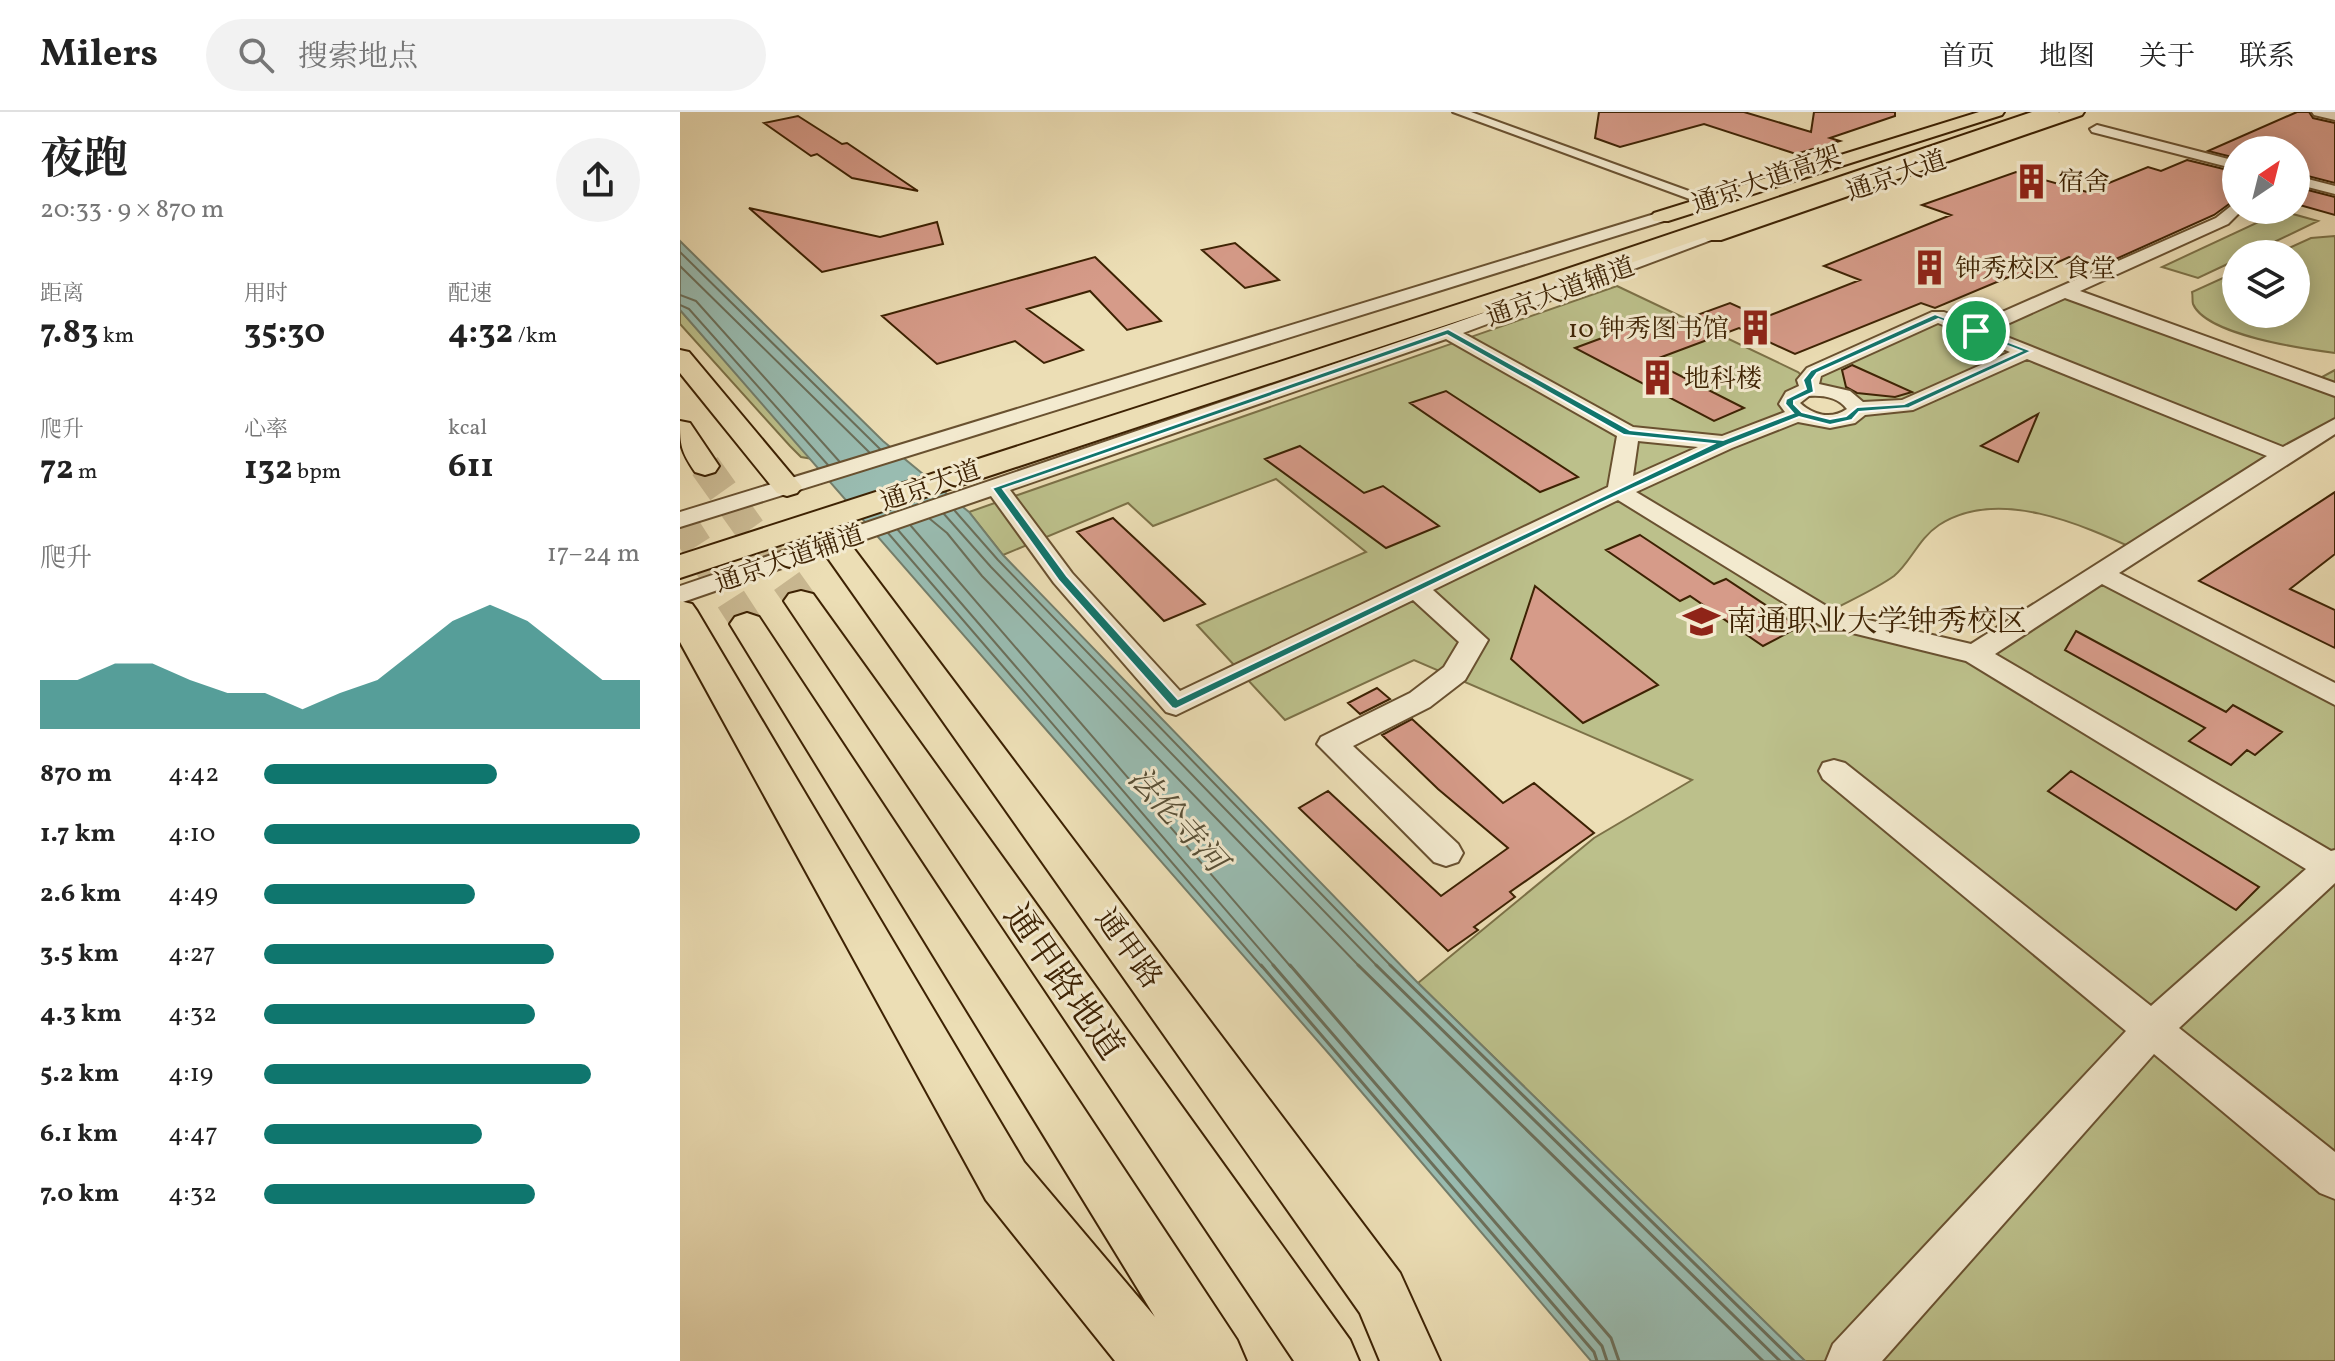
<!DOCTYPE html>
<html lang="zh">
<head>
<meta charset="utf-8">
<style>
	:root { --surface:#fff; --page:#f2f2f2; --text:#222; --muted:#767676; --line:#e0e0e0; --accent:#0f766e }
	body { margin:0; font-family:Vollkorn,"Noto Serif SC",serif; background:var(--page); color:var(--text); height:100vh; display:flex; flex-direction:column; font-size:30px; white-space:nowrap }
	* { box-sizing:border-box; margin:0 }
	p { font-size:26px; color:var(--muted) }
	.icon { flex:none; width:44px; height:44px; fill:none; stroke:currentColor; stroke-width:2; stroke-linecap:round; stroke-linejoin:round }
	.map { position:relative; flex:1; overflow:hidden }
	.details { display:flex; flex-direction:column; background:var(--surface); width:680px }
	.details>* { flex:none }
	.needle { width:52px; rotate:35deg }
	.fabs { position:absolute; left:1542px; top:24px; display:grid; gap:16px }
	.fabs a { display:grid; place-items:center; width:88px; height:88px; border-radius:50%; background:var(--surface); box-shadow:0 4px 20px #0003; font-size:40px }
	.pin { position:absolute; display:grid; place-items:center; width:68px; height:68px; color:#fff; margin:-34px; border:4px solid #fff; border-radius:50%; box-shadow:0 2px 8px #0007 }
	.round { display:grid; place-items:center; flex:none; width:84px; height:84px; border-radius:42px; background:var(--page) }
	.head { display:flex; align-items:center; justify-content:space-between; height:136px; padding:0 40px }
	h1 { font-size:44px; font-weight:700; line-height:60px }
	.figures { display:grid; grid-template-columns:repeat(3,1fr); gap:12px; height:136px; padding:8px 40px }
	.figures div { display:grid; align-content:center }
	.figures b { font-size:34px; font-weight:700 }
	.figures small { font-size:22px; font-weight:400 }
	.figures p { font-size:22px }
	.chart { height:224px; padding:16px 40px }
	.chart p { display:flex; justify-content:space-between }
	.chart svg { width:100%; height:144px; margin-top:8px; fill:var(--accent); opacity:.7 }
	ul { padding:0 40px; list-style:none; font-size:26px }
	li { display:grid; grid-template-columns:128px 96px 1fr; align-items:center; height:60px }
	li i { height:20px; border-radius:10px; background:var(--accent) }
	header { display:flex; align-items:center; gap:48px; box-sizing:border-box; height:112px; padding:0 40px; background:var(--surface); border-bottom:2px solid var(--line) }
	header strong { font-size:38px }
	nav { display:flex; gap:44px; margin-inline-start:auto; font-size:28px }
	.search { width:560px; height:72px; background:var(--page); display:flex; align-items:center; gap:20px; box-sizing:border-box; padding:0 28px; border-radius:44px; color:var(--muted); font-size:30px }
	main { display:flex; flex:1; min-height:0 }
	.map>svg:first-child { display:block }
	.green { fill:#bcc08b; stroke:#7c7147; stroke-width:2; fill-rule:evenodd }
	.water { fill:#99bcb1; stroke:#747e6b; stroke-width:2 }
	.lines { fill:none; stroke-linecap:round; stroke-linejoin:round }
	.shore-far1 { stroke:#6b6f5a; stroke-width:2 }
	.shore { stroke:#6b6f5a; stroke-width:3 }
	.building { fill:#d69b89; stroke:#3d2203; stroke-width:2 }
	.major-tunnel { stroke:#c9b891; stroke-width:31; stroke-dasharray:31 16; stroke-linecap:butt }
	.minor-casing { stroke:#695130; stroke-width:4 }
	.major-casing { stroke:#3d2203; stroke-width:4 }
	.highway-casing { stroke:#3d2203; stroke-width:4 }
	.minor { fill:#f3eacf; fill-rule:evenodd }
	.major { fill:#ecdeb5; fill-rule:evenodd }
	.highway { fill:#ecdeb5; fill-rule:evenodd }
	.route { fill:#0f766e; stroke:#fff; stroke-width:2; fill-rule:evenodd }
	.labels { text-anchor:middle; stroke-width:6; stroke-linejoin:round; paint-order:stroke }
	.far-street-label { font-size:26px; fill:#3d2203; stroke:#f3eacf }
	.far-poi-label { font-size:26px; fill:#3d2203; stroke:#f3eacf; text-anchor:start }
	.poi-label { font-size:30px; fill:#3d2203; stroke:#f3eacf; text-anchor:start }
	.street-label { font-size:30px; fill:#3d2203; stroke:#f3eacf }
	.water-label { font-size:32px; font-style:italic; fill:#595037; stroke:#f3eacf }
	.near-street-label { font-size:36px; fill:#3d2203; stroke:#f3eacf }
</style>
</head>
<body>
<header>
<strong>Milers</strong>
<div class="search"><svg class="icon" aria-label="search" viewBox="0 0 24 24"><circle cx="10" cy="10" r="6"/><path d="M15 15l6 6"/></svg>搜索地点</div>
<nav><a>首页</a><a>地图</a><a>关于</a><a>联系</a></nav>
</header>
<main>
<section class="details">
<div class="head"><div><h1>夜跑</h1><p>20:33 · 9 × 870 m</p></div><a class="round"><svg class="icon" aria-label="share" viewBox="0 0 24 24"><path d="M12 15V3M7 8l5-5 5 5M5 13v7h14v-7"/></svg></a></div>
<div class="figures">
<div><p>距离</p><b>7.83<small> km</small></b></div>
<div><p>用时</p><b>35:30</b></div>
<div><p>配速</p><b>4:32<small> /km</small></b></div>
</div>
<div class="figures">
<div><p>爬升</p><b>72<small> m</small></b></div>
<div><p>心率</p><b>132<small> bpm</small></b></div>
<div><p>kcal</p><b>611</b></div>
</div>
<div class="chart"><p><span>爬升</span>17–24 m</p>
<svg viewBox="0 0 160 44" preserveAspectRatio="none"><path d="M0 44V29L10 29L20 24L30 24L40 29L50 33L60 33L70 38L80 33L90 29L100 20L110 11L120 6L130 11L140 20L150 29L160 29V44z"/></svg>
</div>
<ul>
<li><b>870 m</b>4:42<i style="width:62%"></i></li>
<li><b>1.7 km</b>4:10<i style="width:100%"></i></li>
<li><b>2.6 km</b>4:49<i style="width:56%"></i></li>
<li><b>3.5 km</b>4:27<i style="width:77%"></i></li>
<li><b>4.3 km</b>4:32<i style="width:72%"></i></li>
<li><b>5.2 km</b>4:19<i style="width:87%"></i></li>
<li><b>6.1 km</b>4:47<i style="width:58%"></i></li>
<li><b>7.0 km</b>4:32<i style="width:72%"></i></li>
</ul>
</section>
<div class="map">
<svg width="1655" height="1249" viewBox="0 0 1655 1249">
	<rect width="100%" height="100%" fill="#ecdeb5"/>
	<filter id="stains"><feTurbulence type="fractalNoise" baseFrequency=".0025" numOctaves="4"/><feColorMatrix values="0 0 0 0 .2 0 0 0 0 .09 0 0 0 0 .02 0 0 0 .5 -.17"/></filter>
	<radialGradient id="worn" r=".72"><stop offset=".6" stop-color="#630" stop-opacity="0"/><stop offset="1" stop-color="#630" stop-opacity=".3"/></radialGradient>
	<path class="green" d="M1602 99 1638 109 1569 142H1556V148L1518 166 1482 155Z
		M1655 124V241C1625 237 1526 223 1513 192 1512 188 1513 184 1512 180L1556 160V202H1616V142H1596L1631 126Z
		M937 174 1118 260 1127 268 1258 204 1296 219 1385 180 1633 270 1655 258V313L1459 439C1401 412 1318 375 1259 413 1238 427 1231 450 1214 464 1193 479 1166 490 1143 503L1295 542 1422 462 1655 583V1249H1125L738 871 914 726 1012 668 734 548 605 608 517 513 686 440 596 367 473 414 448 391 323 443 289 400ZM1141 278 1177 297 1138 309 1110 287Z
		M0 198 133 347 121 345 110 334 0 212Z"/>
	<path class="water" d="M0 129 203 329 289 400 323 443 738 871 1125 1249H911L650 943 0 198Z"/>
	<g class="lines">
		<path class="shore-far1" d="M0 140 200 337
			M0 154 189 340
			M0 183 16 189 159 349
			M0 193 9 197 148 353
			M275 399 318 448 712 855
			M264 402 311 455 698 855
			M250 407 267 421 302 464 680 855
			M231 414 611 855
			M218 418 595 855
			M208 421 582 855"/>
		<path class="shore" d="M581 853 914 1240 917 1249
			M593 853 922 1234 927 1249
			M610 853 931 1226 939 1249
			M678 853 1083 1249
			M696 853 1100 1249
			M710 853 1114 1249"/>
	</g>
	<path class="building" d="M919 0H1064L1131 20 1134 0H1215V4L1150 26 1160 29 1116 42 1024 12 940 35 915 26Z
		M1617 0H1629L1633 6 1655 11V71L1616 61V38H1556V46L1528 39Z
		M118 4 162 32 167 31 238 79 172 66 137 42 131 44 84 11Z
		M1507 48 1556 60V87L1534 103 1418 155 1389 145 1352 162 1331 164 1255 196 1241 191 1115 242 1059 216 971 249 1064 296 1034 309 895 236 976 206 990 213 1050 191 1083 206 1180 168 1144 154 1271 103 1242 93 1336 60 1407 80 1468 55 1481 59Z
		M1616 75 1655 85V103L1616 92Z
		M69 96 200 125 257 110 263 132 142 160Z
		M555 131 599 168 565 176 522 138Z
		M415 145 481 209 447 218 410 179 347 197 403 238 364 251 335 229 257 252 202 204Z
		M1172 253 1232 280 1215 285 1177 281 1166 275 1162 258Z
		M766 279 898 365 860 380 730 291Z
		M1358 302 1338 350 1301 334Z
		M620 334 684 381 703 374 759 414 706 436 585 347Z
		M1655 380V442L1610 477 1655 498V536L1519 469Z
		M433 406 525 492 484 509 397 420Z
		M960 423 1034 472 1046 467 1119 515 1083 534 1010 484 1000 489 926 438Z
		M855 474 978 573 903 611 831 547Z
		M1396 519 1546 600 1553 593 1602 620 1575 643 1567 638 1551 653 1509 629 1525 616 1385 538Z
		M697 576 710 587 680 602 668 591Z
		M732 607 823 691 854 671 914 721 830 780 835 785 794 815 798 818 768 839 619 696 648 679 761 784 828 736 758 677 702 623Z
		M1391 659 1579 775 1556 798 1368 679Z"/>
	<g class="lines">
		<path class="major-tunnel" d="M25 354 121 489
			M0 408 67 512"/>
		<defs>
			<path id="minor" d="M773 0H791L1039 90 1036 93H1026Z
				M1632 0H1655V8L1634 3Z
				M1417 13 1556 49V57L1412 20 1410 17Z
				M1616 64 1655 74V82L1616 72Z
				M1556 90V98H1562L1548 112 1400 179 1655 271V284L1385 186 1312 219 1603 335 1655 307V322L1439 461 1655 571V593L1422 472 1315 542 1651 739 1655 738V771L1499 916 1655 1040V1087L1640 1081 1474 942 1202 1249H1146L1153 1232 1446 919 1143 667 1139 659 1143 651 1154 648 1165 651 1471 894 1626 757 1286 549 1140 513 938 388 753 478 808 528 785 568 750 595 673 634 778 732 783 741 778 750 766 754 754 750 637 632 641 625 730 581 764 555 779 530 733 488 496 603 486 600 374 471 311 384 0 491V474L772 212 1028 121 1034 119 1042 124 783 221 953 315 1042 324 1105 300 1099 292 1106 280 1119 274 1117 268 1127 256 1252 200H1264L1295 212 1536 106ZM1258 211 1330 240 1222 288 1183 290 1170 279 1139 272 1141 264ZM766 227 937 324 928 375 500 579 392 461 330 378ZM1347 247 1587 344 1291 532 1158 501 956 380 1052 336 1118 310 1150 316 1175 311 1185 303 1233 298ZM1129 284C1142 283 1158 285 1167 297 1151 308 1133 303 1120 291ZM958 329 1018 335 953 364Z
				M981 100 987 102V108L0 415V400Z"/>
			<path id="major" d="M1299 0H1324L1322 3 988 109H974L971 105 974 101Z
				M1380 0H1404L1402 3 1041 128H1027L1024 124 1027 120Z
				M0 238 9 240 117 369 122 375 117 381 107 384 97 381 0 261Z
				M0 309 10 311 39 354 35 360 25 363 15 360C1 339 0 334 0 309Z
				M154 423 165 425 720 1161 760 1249H700L680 1201 138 432 143 425Z
				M121 479 133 482 670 1228 679 1249H614L104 489 109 482Z
				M0 489 12 492 17 499 344 1050 475 1205 50 512 55 505 67 501 79 505 557 1228 566 1249H435L306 1088 0 530Z"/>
			<path id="highway" d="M1352 0H1379L1377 4 875 177 0 466V443L857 167Z"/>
		</defs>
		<use href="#minor" class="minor-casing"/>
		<use href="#major" class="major-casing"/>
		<use href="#highway" class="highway-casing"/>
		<use href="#minor" class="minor"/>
		<use href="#major" class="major"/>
		<use href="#highway" class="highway"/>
	</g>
	<path class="route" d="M1255 202 1352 239 1229 296 1179 300 1172 308 1150 313 1119 305 1048 333 919 392 496 597 492 596 379 469 312 376 768 217 950 318 1043 328 1113 301 1105 292 1106 287 1126 277 1123 268 1131 258ZM1258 207 1341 239 1224 292 1177 295 1166 304 1150 307 1122 300 1114 292V289L1134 280 1132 268 1137 261ZM767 223 944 323 1033 332 498 587 387 464 323 377Z"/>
	<defs>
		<symbol id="building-bare" viewBox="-9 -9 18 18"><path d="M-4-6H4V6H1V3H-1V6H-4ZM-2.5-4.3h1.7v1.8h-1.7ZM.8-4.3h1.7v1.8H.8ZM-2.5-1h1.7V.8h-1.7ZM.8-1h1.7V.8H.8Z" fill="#8f2418" stroke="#f3eacf" stroke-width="2.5" paint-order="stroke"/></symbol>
		<symbol id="university-bare" viewBox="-9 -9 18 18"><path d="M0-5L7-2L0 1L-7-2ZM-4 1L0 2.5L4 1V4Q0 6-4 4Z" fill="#8f2418" stroke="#f3eacf" stroke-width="2.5" paint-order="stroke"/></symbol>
	</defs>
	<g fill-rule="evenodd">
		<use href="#building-bare" x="1326" y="44" width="51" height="51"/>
		<use href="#building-bare" x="1224" y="130" width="51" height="51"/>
		<use href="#building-bare" x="1050" y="190" width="51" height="51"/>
		<use href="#building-bare" x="952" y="240" width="51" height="51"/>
		<use href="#university-bare" x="996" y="484" width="51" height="51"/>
	</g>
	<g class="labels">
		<g class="far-street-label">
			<text transform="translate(1216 63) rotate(-19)" y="9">通京大道</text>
			<text transform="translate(1086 67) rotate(-19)" y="9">通京大道高架</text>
			<text transform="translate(880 179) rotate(-20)" y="9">通京大道辅道</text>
			<text transform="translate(250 373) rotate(-19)" y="9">通京大道</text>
			<text transform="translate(109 446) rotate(-19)" y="9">通京大道辅道</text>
		</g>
		<g class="far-poi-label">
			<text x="1378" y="78">宿舍</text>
			<text x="1275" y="165">钟秀校区 食堂</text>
			<text x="1049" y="225" text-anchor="end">10 钟秀图书馆</text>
			<text x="1004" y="275">地科楼</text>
		</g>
		<g class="poi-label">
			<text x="1047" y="519">南通职业大学钟秀校区</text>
		</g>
		<g class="street-label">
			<text transform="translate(449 836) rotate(54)" y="10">通甲路</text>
		</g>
		<g class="water-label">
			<text transform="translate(498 707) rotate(48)" y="11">法伦寺河</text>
		</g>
		<g class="near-street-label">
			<text transform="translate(385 869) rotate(55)" y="13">通甲路地道</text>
		</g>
	</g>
	<rect width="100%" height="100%" filter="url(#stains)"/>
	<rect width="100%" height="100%" fill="url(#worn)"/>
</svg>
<div class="fabs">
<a><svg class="needle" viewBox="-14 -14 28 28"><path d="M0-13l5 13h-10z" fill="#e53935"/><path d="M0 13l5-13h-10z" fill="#767676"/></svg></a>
<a><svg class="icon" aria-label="layers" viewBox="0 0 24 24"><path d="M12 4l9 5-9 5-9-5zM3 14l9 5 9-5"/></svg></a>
</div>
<div class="pin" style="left:1296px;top:219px;background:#1e9e55"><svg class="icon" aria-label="arrive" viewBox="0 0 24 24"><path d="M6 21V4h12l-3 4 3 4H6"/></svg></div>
</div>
</main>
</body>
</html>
